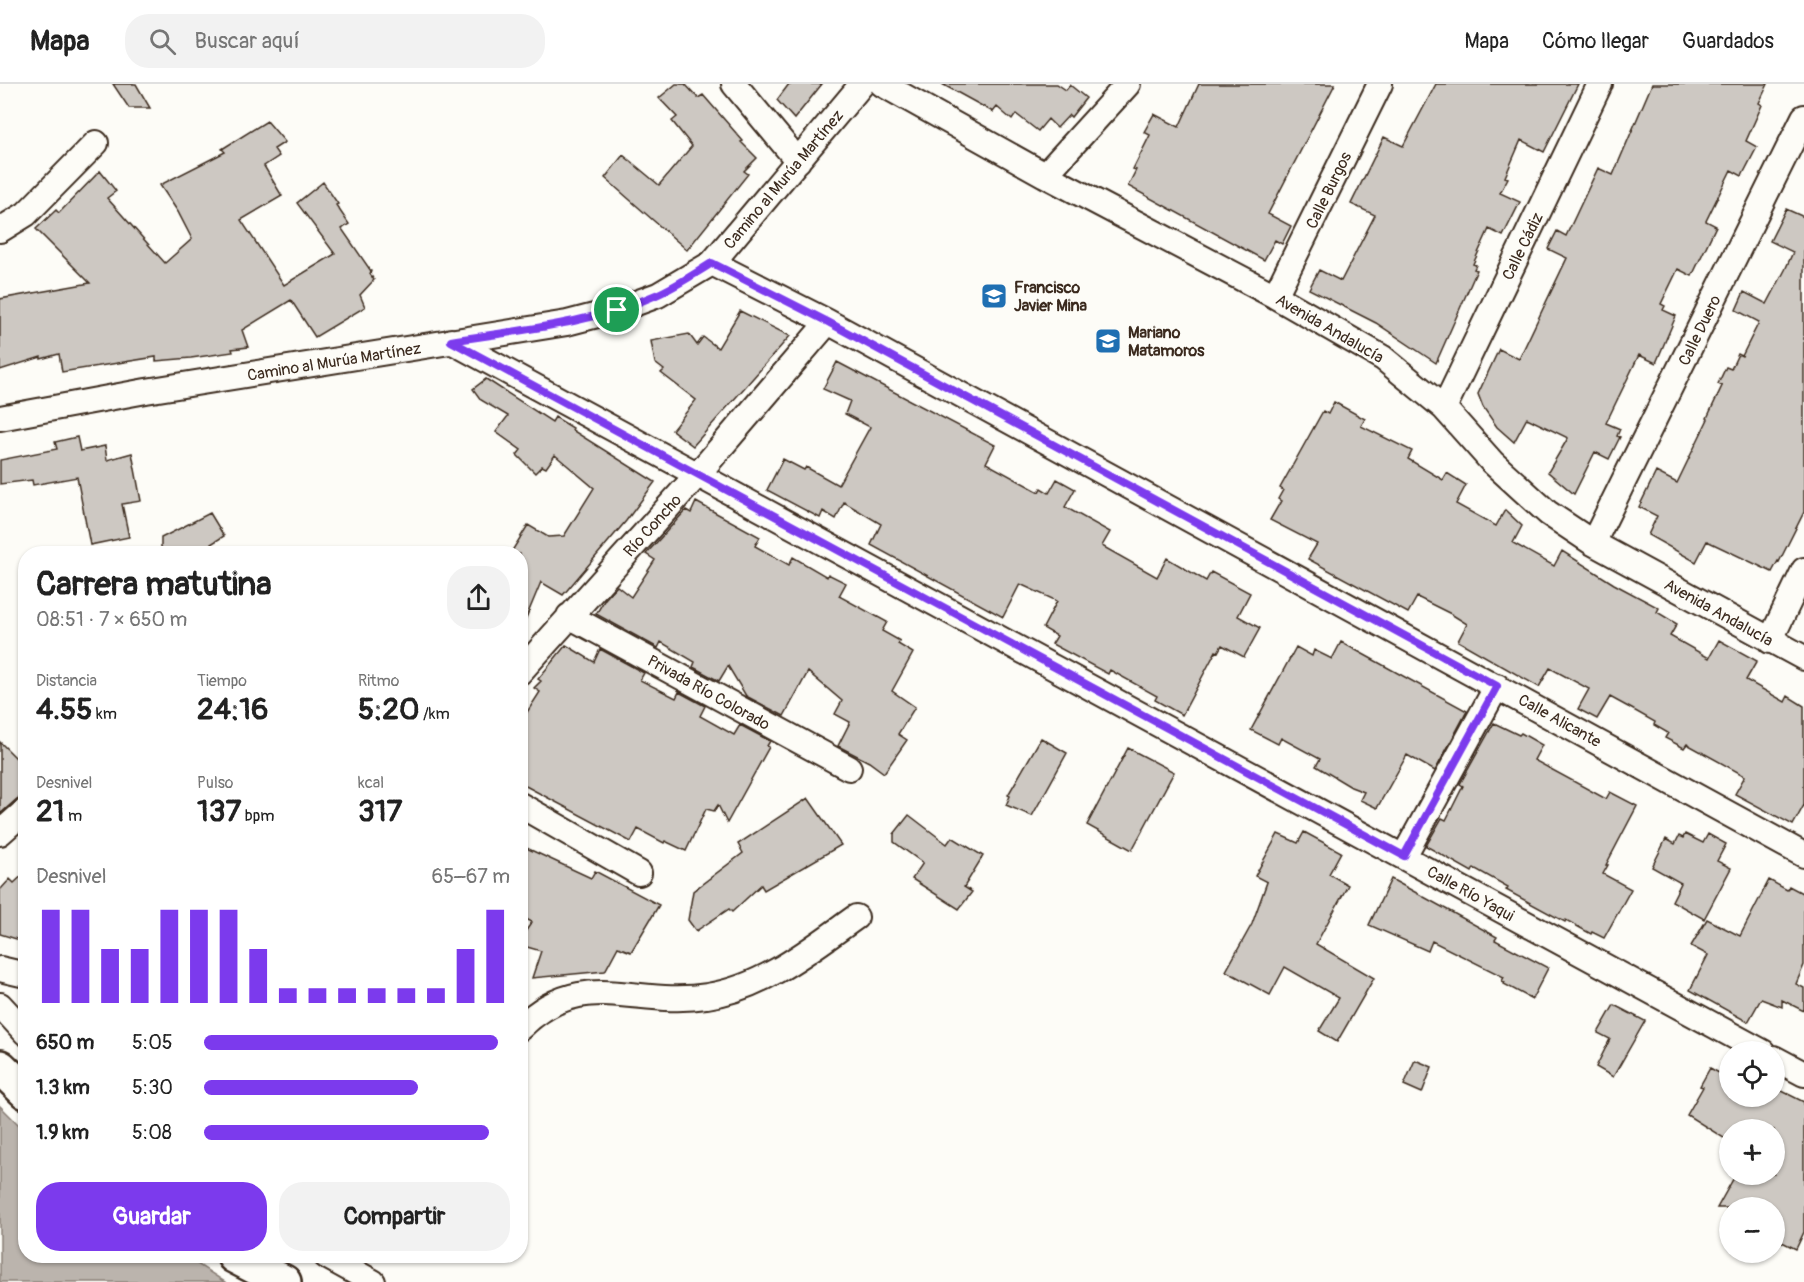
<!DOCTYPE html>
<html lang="es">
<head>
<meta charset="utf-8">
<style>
	:root { --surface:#fff; --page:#f2f2f2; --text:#222; --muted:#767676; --line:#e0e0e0; --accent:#7c3aed }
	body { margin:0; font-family:Pangolin,sans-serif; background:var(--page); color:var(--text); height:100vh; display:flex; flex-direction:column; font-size:22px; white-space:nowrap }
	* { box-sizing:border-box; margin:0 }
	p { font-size:20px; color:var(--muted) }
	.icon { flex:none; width:33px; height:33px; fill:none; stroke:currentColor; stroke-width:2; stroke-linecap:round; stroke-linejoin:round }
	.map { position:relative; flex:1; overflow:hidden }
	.drawer { position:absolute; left:18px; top:462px; width:510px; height:717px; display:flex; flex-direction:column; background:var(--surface); border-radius:24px; box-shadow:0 2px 4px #0004 }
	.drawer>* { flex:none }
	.controls { position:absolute; left:1719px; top:957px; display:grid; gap:12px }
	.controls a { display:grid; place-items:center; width:66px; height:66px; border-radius:50%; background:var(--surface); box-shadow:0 2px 4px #0004; font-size:30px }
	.pin { position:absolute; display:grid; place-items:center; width:51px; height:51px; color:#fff; margin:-26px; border:3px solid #fff; border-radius:50%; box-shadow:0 2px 6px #0007 }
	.round { display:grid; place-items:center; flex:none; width:63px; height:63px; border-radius:24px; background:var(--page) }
	.headline { display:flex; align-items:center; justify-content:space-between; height:102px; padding:0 18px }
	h1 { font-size:33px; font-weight:700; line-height:45px }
	.stats { display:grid; grid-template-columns:repeat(3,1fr); gap:9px; height:102px; padding:6px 18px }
	.stats div { display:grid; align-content:center }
	.stats b { font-size:30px; font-weight:700 }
	.stats small { font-size:16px; font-weight:400 }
	.stats p { font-size:16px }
	.chart { height:168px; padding:12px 18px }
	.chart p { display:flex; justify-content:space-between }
	.chart svg { width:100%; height:108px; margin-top:6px; stroke:var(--accent); stroke-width:6 }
	.primary-button { display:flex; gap:12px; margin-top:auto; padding:12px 18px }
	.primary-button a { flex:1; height:69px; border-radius:24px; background:var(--accent); color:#fff; font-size:24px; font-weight:700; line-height:69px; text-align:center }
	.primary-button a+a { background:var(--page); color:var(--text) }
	ul { padding:0 18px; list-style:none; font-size:20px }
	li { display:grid; grid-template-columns:96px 72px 1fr; align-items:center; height:45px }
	li i { height:15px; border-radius:8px; background:var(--accent) }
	header { display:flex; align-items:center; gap:36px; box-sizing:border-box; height:84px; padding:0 30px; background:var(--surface); border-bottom:2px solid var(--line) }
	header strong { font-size:28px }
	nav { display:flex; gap:33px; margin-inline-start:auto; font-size:21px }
	.search { width:420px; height:54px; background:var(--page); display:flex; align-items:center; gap:15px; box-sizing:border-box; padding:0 21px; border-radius:24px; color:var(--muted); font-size:22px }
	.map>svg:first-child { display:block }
	.water { fill:#bbb4ad; stroke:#887d74; stroke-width:1.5 }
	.building { fill:#cdc8c2; stroke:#3b2a1e; stroke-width:1.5 }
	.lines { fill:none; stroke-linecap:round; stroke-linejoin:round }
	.minor-casing { stroke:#3b2a1e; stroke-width:28 }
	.highway-casing { stroke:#3b2a1e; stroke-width:38 }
	.minor { stroke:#fdfcf7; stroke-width:24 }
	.highway { stroke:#fdfcf7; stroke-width:33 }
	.route-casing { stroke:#fff; stroke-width:12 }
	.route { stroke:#7c3aed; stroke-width:8 }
	.labels { text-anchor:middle; stroke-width:5; stroke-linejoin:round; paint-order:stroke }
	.street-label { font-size:16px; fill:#3b2a1e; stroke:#fdfcf7 }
	.poi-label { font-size:16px; font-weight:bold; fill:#3b2a1e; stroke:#fdfcf7; text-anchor:start }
</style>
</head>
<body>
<header>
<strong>Mapa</strong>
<div class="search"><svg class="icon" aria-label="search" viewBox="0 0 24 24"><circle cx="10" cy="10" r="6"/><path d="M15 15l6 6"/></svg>Buscar aquí</div>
<nav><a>Mapa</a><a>Cómo llegar</a><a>Guardados</a></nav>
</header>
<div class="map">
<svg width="1804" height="1198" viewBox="0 0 1804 1198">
	<rect width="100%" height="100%" fill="#fdfcf7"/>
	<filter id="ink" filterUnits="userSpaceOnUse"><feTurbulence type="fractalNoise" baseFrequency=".0167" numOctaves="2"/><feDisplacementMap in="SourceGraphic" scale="12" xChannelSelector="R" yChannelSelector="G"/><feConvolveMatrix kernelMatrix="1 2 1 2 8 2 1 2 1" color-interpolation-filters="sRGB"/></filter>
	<g filter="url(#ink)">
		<path class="water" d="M0 1022 25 1047 26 1172H185L225 1198H0Z"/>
		<path class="building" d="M113 0H136L150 24H129Z
			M676 0H685L698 14 703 11 743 57 741 58 757 74 744 87 748 90 687 166 605 94 623 71 659 101 692 62 672 37 677 33 659 14Z
			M789 0H822L794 35 777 16Z
			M942 0H1057L1066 6 1070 1 1086 14 1071 33 1069 31 1057 44 1048 35 1038 47 1016 30 1012 36 997 23 993 28Z
			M1199 0H1335L1268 130 1291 142 1282 160 1275 156 1264 176 1128 102 1136 86 1133 85 1150 51 1144 48 1154 30 1179 43Z
			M1436 0H1578L1544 68 1521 56 1505 93 1508 94 1500 109 1520 118 1503 152 1489 145 1473 180 1476 181 1474 185 1477 186 1436 279 1376 239 1309 205 1319 186 1341 197 1375 131 1351 120 1384 53 1403 62Z
			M1652 0H1768L1759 19 1762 21 1746 57 1757 63 1742 92 1731 86 1706 137 1716 142 1692 192 1678 185 1661 220 1665 222 1663 226 1676 232 1656 279 1639 271 1606 339 1620 345 1617 352 1620 353 1609 375 1595 368 1574 410 1548 388 1568 354 1527 334 1514 358 1497 343 1483 323 1478 310 1499 265 1519 275 1567 174 1548 165 1557 147 1566 152 1598 84 1613 91Z
			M267 37 285 58 274 65 279 72 264 82 282 112 241 136 284 201 335 170 297 119 323 98 338 120 336 121 349 140 342 145 371 187 370 190 374 196 360 211 365 223 315 253 291 216 242 246 248 263 232 265 233 268 191 274 156 277V273L62 288 59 270 41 275V273L0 286V215L90 199 36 145 56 126 59 129 100 87 116 107 107 114 165 179 192 155 178 128 160 101 225 68 222 65Z
			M1786 125 1804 133V428L1779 478 1778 477 1772 488 1707 457 1696 478 1648 451 1657 432 1639 423 1656 388 1677 399 1708 335 1707 334 1722 302 1718 300 1726 283 1731 285 1738 270 1742 272 1759 238 1736 226 1744 208 1767 220 1785 186 1793 168 1770 157Z
			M740 227 790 252 693 362 672 346 696 316 661 289 664 286 655 279 651 257 689 250 697 261 703 253 718 264Z
			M837 278 995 361 986 379 1039 408 1041 404 1049 409 1057 395 1075 405 1065 423 1110 448 1102 462 1157 493 1167 474 1206 497 1211 488 1250 509 1238 532 1260 544 1244 573 1222 561 1218 568 1216 567 1182 631 1155 616 1157 612 1110 586 1108 590 1052 560 1057 552 1043 544 1057 517 1020 500 1003 533 871 461 881 440 844 418 836 435 823 427 820 434 767 406 783 375 804 386 806 383 838 401 870 343 845 330 850 317 823 305Z
			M486 295 552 338 555 333 573 344 572 346 655 398 626 437 563 511 541 498 521 546 520 470H510L528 441 548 453 564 452 594 404 555 371 546 384 542 382 535 389 517 371 521 366 496 348 508 332 481 316 473 305Z
			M1334 318 1365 335 1361 342 1412 367 1408 375 1443 396 1447 389 1466 401 1456 420 1496 442 1505 426 1522 442 1513 459 1554 482 1562 467 1614 500 1659 524 1657 528 1677 540 1670 552 1709 574 1719 556 1757 577 1746 596 1785 618 1788 612 1804 622V721L1793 741 1735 710 1745 692 1687 660 1684 664 1665 654 1668 649 1654 641 1655 638 1630 624 1610 613 1597 635 1578 625 1589 605 1550 584 1539 603 1458 557 1467 540 1451 530 1417 513 1408 529 1308 475 1317 460 1270 436 1281 417 1278 415 1283 406 1280 404 1323 327 1328 330Z
			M77 353 80 367 105 362 107 376 132 369 141 417 122 420 129 453 90 461 77 393 33 401 32 396 0 400V376L57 365 55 358Z
			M696 418 760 453 755 462 789 481 793 473 827 493 828 490 846 499 839 512 887 538 882 547 900 557 898 560 913 569 892 607 915 623 898 650 907 656 884 689 869 678 838 662 850 638 835 630 842 617 808 588 784 632 746 612 728 582 719 597 693 583 695 578 661 558 658 564 596 530 605 515 617 502 631 513 655 476 646 470 686 426 691 429Z
			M210 429 224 452 211 460 217 470H165L161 463V454Z
			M1341 558 1467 627 1435 687 1407 671 1377 724 1360 716 1364 708 1351 703 1316 682 1320 675 1281 654 1278 660 1251 646 1296 563 1312 572 1314 566 1332 575Z
			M566 561 594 578 600 565 644 589 640 596 676 614 679 608 705 622 700 632 734 651 740 641 770 657 767 662 769 663 727 739 718 721 714 727 706 725 686 767 665 757 664 759 638 745 631 758 520 699V639L540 608 534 604 541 597 538 595Z
			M1494 639 1519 651 1521 649 1542 661 1534 676 1606 715 1610 708 1637 722 1606 781H1608L1603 790 1631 805 1604 854 1592 848 1591 850 1566 836 1565 838 1506 806 1508 803 1474 784 1472 788 1426 762 1442 734 1446 736 1463 702 1460 700Z
			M1041 654 1067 669 1032 732 1006 721 1010 712 1008 711Z
			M0 658 26 684V711L17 715 0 730Z
			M1128 664 1174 688 1132 766 1087 741Z
			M808 714 841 761 764 806 761 801 732 828 729 825 696 847 688 836 693 807 743 769 738 760Z
			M909 731 947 760 952 753 983 772 964 803 972 808 959 825 912 795 923 779 894 758V750Z
			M1304 748 1341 768 1329 790 1348 801 1316 860 1374 894 1337 958 1319 947 1339 914 1285 883 1270 911 1226 887 1252 840 1267 798 1255 792 1278 750 1298 759Z
			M1685 750 1703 759 1708 750 1726 760 1717 777 1731 784 1704 835 1672 817 1681 799 1652 783 1666 755 1675 760 1679 752 1683 754Z
			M520 761 591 794 595 787 659 821 631 868 618 863 605 887 532 894 541 867 520 861V855L532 838 520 832Z
			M26 788V858L0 850V806L10 795 14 799Z
			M1391 795 1497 853 1495 856 1548 884 1532 915 1504 900 1505 898 1502 897 1504 893 1432 857 1428 867 1369 841Z
			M1769 796 1787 806 1789 802 1804 810V881L1796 900 1804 904V927L1782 916V923L1761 915 1748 938 1690 906 1708 871 1691 862 1707 835 1740 852Z
			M1614 921 1645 937 1613 993 1596 983 1610 955 1598 949Z
			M1415 976 1432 983 1422 1009 1404 1001Z
			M1710 984 1730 995V1012H1774V1003L1804 1018V1148L1796 1165 1774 1154V1124H1717L1736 1090H1774V1046H1730V1058L1687 1031 1703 1003 1700 1002Z"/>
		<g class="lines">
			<defs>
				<path id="minor" d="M734 0 798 77
					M882 0 1045 91 1275 212 1383 274 1444 324 1492 378 1548 429 1593 459 1804 574
					M1045 91 1128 0
					M0 146 26 130 96 59
					M712 179 828 238 1804 771
					M1275 212 1380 0
					M451 257 1763 968
					M1444 324 1600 0
					M0 334 146 307 567 239 617 226 658 211 712 179 862 0
					M1593 459 1804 33
					M569 532 849 684
					M1770 557 1804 486
					M520 588 698 390 828 238
					M520 721 639 789
					M0 749 26 726
					M1404 772 1497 602
					M0 885 26 891
					M0 921 26 949
					M520 944C582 882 635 924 707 912 763 904 811 865 856 833
					M1774 974 1804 990
					M326 1172 373 1198"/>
				<path id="highway" d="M0 983 26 1008
					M234 1172 284 1198"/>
			</defs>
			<use href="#minor" class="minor-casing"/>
			<use href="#highway" class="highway-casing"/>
			<use href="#minor" class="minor"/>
			<use href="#highway" class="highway"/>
		</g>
	</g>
	<g class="lines" filter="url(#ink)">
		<defs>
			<path id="route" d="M712 179 828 238 1497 602 1404 772 451 257C520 246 592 240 656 211 675 203 694 190 712 179Z"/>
		</defs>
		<use href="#route" class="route-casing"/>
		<use href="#route" class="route"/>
	</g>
	<defs>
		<symbol id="school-square" viewBox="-11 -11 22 22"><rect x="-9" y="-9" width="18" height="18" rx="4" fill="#1f6fb2" stroke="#fdfcf7"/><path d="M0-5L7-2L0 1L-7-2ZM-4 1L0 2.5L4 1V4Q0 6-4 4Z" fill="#fff"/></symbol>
	</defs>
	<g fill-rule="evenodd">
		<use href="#school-square" x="979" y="197" width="30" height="30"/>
		<use href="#school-square" x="1093" y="242" width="30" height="30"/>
	</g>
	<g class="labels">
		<g class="street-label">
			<text transform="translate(783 95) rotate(-50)" y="6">Camino al Murúa Martínez</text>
			<text transform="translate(1328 106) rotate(-64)" y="6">Calle Burgos</text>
			<text transform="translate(1522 162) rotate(-64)" y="6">Calle Cádiz</text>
			<text transform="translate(1330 244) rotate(30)" y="6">Avenida Andalucía</text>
			<text transform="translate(1699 246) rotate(-64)" y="6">Calle Duero</text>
			<text transform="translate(334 277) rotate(-9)" y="6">Camino al Murúa Martínez</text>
			<text transform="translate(652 441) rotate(-48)" y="6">Río Concho</text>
			<text transform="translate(1719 528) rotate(29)" y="6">Avenida Andalucía</text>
			<text transform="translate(709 608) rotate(29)" y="6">Privada Río Colorado</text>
			<text transform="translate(1560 636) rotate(29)" y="6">Calle Alicante</text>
			<text transform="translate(1471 809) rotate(29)" y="6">Calle Río Yaqui</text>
		</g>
		<g class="poi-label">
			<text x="1014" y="209">Francisco<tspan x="1014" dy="18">Javier Mina</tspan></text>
			<text x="1128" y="254">Mariano<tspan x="1128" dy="18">Matamoros</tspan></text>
		</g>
	</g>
</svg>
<div class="controls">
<a><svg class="icon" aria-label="locate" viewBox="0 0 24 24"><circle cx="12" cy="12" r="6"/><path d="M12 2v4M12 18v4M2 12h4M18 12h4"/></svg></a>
<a>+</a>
<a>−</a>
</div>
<div class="pin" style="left:617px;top:226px;background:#1e9e55"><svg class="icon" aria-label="arrive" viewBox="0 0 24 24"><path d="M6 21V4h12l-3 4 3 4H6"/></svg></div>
<section class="drawer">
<div class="headline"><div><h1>Carrera matutina</h1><p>08:51 · 7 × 650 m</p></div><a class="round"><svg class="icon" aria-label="share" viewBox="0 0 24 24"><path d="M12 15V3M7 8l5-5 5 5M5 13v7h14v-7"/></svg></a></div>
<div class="stats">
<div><p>Distancia</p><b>4.55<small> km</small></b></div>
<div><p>Tiempo</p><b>24:16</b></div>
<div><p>Ritmo</p><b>5:20<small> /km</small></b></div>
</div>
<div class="stats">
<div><p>Desnivel</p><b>21<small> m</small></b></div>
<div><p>Pulso</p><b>137<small> bpm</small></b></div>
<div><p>kcal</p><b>317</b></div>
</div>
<div class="chart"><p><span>Desnivel</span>65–67 m</p>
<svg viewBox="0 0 160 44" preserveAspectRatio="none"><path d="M5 44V6M15 44V6M25 44V22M35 44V22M45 44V6M55 44V6M65 44V6M75 44V22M85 44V38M95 44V38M105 44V38M115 44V38M125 44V38M135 44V38M145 44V22M155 44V6"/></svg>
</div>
<ul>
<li><b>650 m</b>5:05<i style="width:96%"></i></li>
<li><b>1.3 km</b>5:30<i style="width:70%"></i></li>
<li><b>1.9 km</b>5:08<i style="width:93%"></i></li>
</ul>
<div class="primary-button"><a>Guardar</a><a>Compartir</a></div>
</section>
</div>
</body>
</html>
